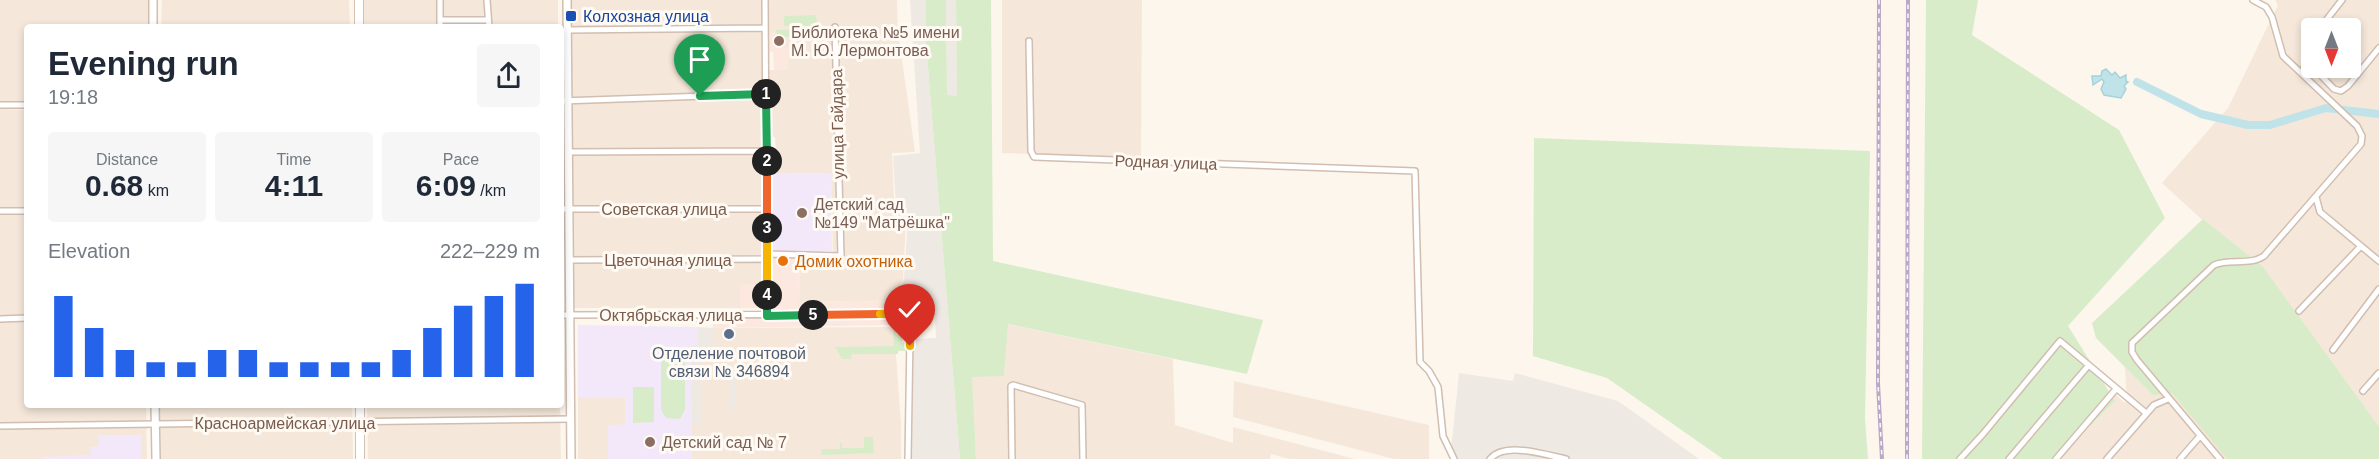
<!DOCTYPE html>
<html lang="en">
<head>
<meta charset="utf-8">
<style>
	:root { --surface:#fff; --page:#f6f6f7; --text:#1f2937; --muted:#747a83; --accent:#2563eb }
	body { margin:0; font-family:Helvetica,sans-serif; background:var(--page); color:var(--text); height:100vh; display:flex; flex-direction:column; font-size:22px; white-space:nowrap }
	* { box-sizing:border-box; margin:0 }
	p { font-size:20px; color:var(--muted) }
	.icon { flex:none; width:33px; height:33px; fill:none; stroke:currentColor; stroke-width:2; stroke-linecap:round; stroke-linejoin:round }
	.map { position:relative; flex:1; overflow:hidden }
	.panel { position:absolute; left:24px; top:24px; width:540px; height:384px; display:flex; flex-direction:column; background:var(--surface); border-radius:6px; box-shadow:0 3px 9px #0003 }
	.panel>* { flex:none }
	.needle { width:39px; rotate:180deg }
	.tools { position:absolute; left:2301px; top:18px; display:grid; gap:12px }
	.tools a { display:grid; place-items:center; width:60px; height:60px; border-radius:6px; background:var(--surface); box-shadow:0 3px 9px #0003; font-size:30px }
	.pin { position:absolute; display:grid; place-items:center; width:51px; height:51px; color:#fff; margin:-62px -26px; border-radius:50% 50% 50% 0; rotate:-45deg; box-shadow:0 0 6px #0007 }
	.pin .icon { rotate:45deg }
	.km { position:absolute; width:30px; height:30px; margin:-15px; border-radius:50%; background:#222; color:#fff; font-size:16px; line-height:30px; text-align:center }
	.round { display:grid; place-items:center; flex:none; width:63px; height:63px; border-radius:6px; background:var(--page) }
	.head { display:flex; align-items:center; justify-content:space-between; height:102px; padding:0 24px }
	h1 { font-size:33px; font-weight:600; line-height:45px }
	.figures { display:grid; grid-template-columns:repeat(3,1fr); gap:9px; height:102px; padding:6px 24px }
	.figures div { display:grid; align-content:center; border-radius:6px; background:var(--page); text-align:center }
	.figures b { font-size:30px; font-weight:600 }
	.figures small { font-size:16px; font-weight:400 }
	.figures p { font-size:16px }
	.chart { height:168px; padding:12px 24px }
	.chart p { display:flex; justify-content:space-between }
	.chart svg { width:100%; height:108px; margin-top:6px; stroke:var(--accent); stroke-width:6 }
	.map>svg:first-child { display:block }
	.residential { fill:#f5e8da; fill-rule:evenodd }
	.commercial { fill:#fde8e0 }
	.industrial { fill:#efe9e4 }
	.education { fill:#f3e8fa }
	.green { fill:#d8ecc9 }
	.water { fill:#bfe3e8; stroke:#a5d3da; stroke-width:1.5 }
	.lines { fill:none; stroke-linecap:round; stroke-linejoin:round }
	.stream { stroke:#a5d3da; stroke-width:1.5 }
	.river { stroke:#bfe3e8; stroke-width:8 }
	.minor-casing { stroke:#d1beb0; stroke-width:8 }
	.tertiary-casing { stroke:#d1beb0; stroke-width:10 }
	.secondary-casing { stroke:#d6c0b0; stroke-width:10 }
	.minor { stroke:#fff; stroke-width:5 }
	.tertiary { stroke:#fff; stroke-width:7 }
	.secondary { stroke:#fff; stroke-width:8 }
	.rail-casing { stroke:#b9a8c9; stroke-width:4 }
	.rail { stroke:#fffaf3; stroke-width:1.5; stroke-dasharray:4.5; stroke-linecap:butt }
	.split-1-casing { stroke:#fff; stroke-width:12 }
	.split-2-casing { stroke:#fff; stroke-width:12 }
	.split-3-casing { stroke:#fff; stroke-width:12 }
	.split-4-casing { stroke:#fff; stroke-width:12 }
	.split-5-casing { stroke:#fff; stroke-width:12 }
	.split-6-casing { stroke:#fff; stroke-width:12 }
	.split-7-casing { stroke:#fff; stroke-width:12 }
	.split-1 { stroke:#22a559; stroke-width:8 }
	.split-2 { stroke:#22a559; stroke-width:8 }
	.split-3 { stroke:#f0652b; stroke-width:8 }
	.split-4 { stroke:#f5b400; stroke-width:8 }
	.split-5 { stroke:#22a559; stroke-width:8 }
	.split-6 { stroke:#f0652b; stroke-width:8 }
	.split-7 { stroke:#f5b400; stroke-width:8 }
	.transit-dot { fill:#1a4fb4; stroke:#fffaf3; stroke-width:2 }
	.education-dot { fill:#8d6e63; stroke:#fffaf3; stroke-width:2 }
	.food-dot { fill:#e8710a; stroke:#fffaf3; stroke-width:2 }
	.service-dot { fill:#5c6f8a; stroke:#fffaf3; stroke-width:2 }
	.labels { text-anchor:middle; stroke-width:6; stroke-linejoin:round; paint-order:stroke }
	.transit-label { font-size:16px; fill:#164399; stroke:#fffaf3; text-anchor:start }
	.education-label { font-size:16px; fill:#785e54; stroke:#fffaf3; text-anchor:start }
	.street-label { font-size:16px; fill:#7a5c4d; stroke:#fffaf3 }
	.food-label { font-size:16px; fill:#c56008; stroke:#fffaf3; text-anchor:start }
	.service-label { font-size:16px; fill:#4e5e75; stroke:#fffaf3 }
</style>
</head>
<body>
<div class="map">
<svg width="2379" height="459" viewBox="0 0 2379 459">
	<rect width="100%" height="100%" fill="#fdf6ec"/>
	<path class="residential" d="M0 0H151V27H27V103H0Z
		M162 0H349L350 27H161Z
		M360 0H558V27H361Z
		M567 0H761L764 284H741L740 308H574Z
		M766 0H897L898 31 915 152 892 153 895 221 906 223 903 279 894 300 858 302 799 301 800 259H833L831 173 772 174 773 149H776L775 137H769L768 70H787L788 48H776L767 32Z
		M1002 0H1142L1141 157 1002 153Z
		M2275 0H2379V459H2061L2115 394 2125 403 2127 400 2123 340 2223 239 2162 183 2228 108 2278 5ZM2312 28H2350V68H2312Z
		M0 109 27 110V405H146L147 459H0Z
		M1007 324 1173 359 1175 425 1233 443V427L1355 459H1290L1271 454 1270 459H976L971 376H1004Z
		M886 327 894 328 901 423V459H692L690 425 701 423V352L713 350V328Z
		M1234 381 1429 425V459H1394L1233 417Z
		M578 397H625V425L608 426V459H578Z
		M159 405H352L353 459H159Z
		M367 405H560L561 459H368Z"/>
	<path class="commercial" d="M767 32H775L776 47 788 48V70H774L773 52H767Z
		M770 256 800 259 799 301 858 302 894 300 886 311 770 313Z
		M740 284H761V308H740Z
		M889 317 891 325 713 328V319Z"/>
	<path class="industrial" d="M910 0H926V43L960 459H912L913 339 936 338 935 316 894 318 896 295 904 279 908 220 897 219 893 156 920 153Z
		M946 0H956L957 96H947Z
		M698 327 713 328V351L701 352V424L690 425 691 345H698Z
		M730 370H736V409H730Z
		M1459 373 1513 381 1515 373 1618 401 1699 459H1450Z"/>
	<path class="education" d="M831 173 832 251 773 252 772 174Z
		M578 325 698 327V345L691 346 692 459H608V426L625 424V398L578 397Z
		M98 435H141V459H42V457L91 455 90 447 99 446Z"/>
	<path class="green" d="M926 0H946L947 95 957 96 956 0H991L993 261 1263 320 1247 374 1008 324 1004 376 972 377 976 459H960L926 43Z
		M1926 0H1978L1972 35 2119 130 2165 218 2068 326 2115 401 2056 459H1922Z
		M816 15 817 26H784V16Z
		M827 29V36L777 37 776 30Z
		M1534 138 1870 151 1865 418 1868 459H1723L1607 378 1533 356Z
		M2203 219 2263 267 2379 427V459H2227L2172 393 2153 395 2096 338 2092 323Z
		M892 318 897 319 903 327H896V334L902 335V343H906V351H898V354H852L851 359H842L835 347 894 346Z
		M675 349 685 358V410L680 419 666 418 661 410V357L667 350Z
		M633 387H654V422L633 423Z
		M864 437H873L874 453 822 455 821 449H840V443H842V448H864Z"/>
	<path class="water" d="M2106 69 2112 75 2115 72 2120 78 2126 75V81L2128 82 2124 86 2126 89 2121 98 2104 95 2101 89 2104 82 2102 79 2093 85 2092 76H2101L2102 71Z"/>
	<g class="lines">
		<path class="stream" d="M623 321H645
			M653 321 708 322"/>
		<path class="river" d="M2137 82 2201 114 2248 125H2270L2326 108 2379 114"/>
		<defs>
			<path id="minor" d="M440 0V27
				M487 0 489 27
				M765 0 767 316
				M440 20H488
				M2320 28 2342 0
				M567 30 765 28
				M1029 41 1031 151 1034 157 1415 171 1420 362 1429 371 1438 387 1443 436 1454 459
				M2314 68 2334 89 2341 91 2348 86 2379 48
				M2301 73 2308 61 2312 41
				M561 101 766 94
				M0 105H27
				M569 152 767 151
				M2316 197 2320 212 2379 261
				M561 209H767
				M0 211H27
				M767 254 841 256 835 27
				M569 260 767 259
				M2299 311 2361 246
				M561 315 889 314 903 321 910 336 908 459
				M0 319 27 318
				M2333 350 2379 289
				M2363 391 2379 373
				M0 426 571 419
				M1012 459 1011 386 1013 385 1082 405 1083 459
				M1490 459C1505 441 1546 455 1566 459
				M1960 459 1983 434 2060 341 2146 413
				M2009 459 2088 366
				M2056 459 2116 389
				M2107 459 2154 405 2168 399
				M2180 459 2200 436
				M2220 459 2137 360 2132 352V343L2214 265C2229 258 2250 266 2264 256L2361 144 2362 136 2357 126 2283 56 2272 17 2266 7 2253 0"/>
			<path id="tertiary" d="M153 0V27
				M567 0 571 459
				M155 405 156 459"/>
			<path id="secondary" d="M359 27V0
				M360 405V459"/>
		</defs>
		<use href="#minor" class="minor-casing"/>
		<use href="#tertiary" class="tertiary-casing"/>
		<use href="#secondary" class="secondary-casing"/>
		<use href="#minor" class="minor"/>
		<use href="#tertiary" class="tertiary"/>
		<use href="#secondary" class="secondary"/>
		<defs>
			<path id="rail" d="M1879 0 1878 383 1882 459
				M1907 459 1908 0"/>
		</defs>
		<use href="#rail" class="rail-casing"/>
		<use href="#rail" class="rail"/>
	</g>
	<g class="lines">
		<defs>
			<path id="split-1" d="M700 96 766 94"/>
			<path id="split-2" d="M766 94 767 161"/>
			<path id="split-3" d="M767 228V161"/>
			<path id="split-4" d="M767 295V228"/>
			<path id="split-5" d="M767 295V316L813 315"/>
			<path id="split-6" d="M813 315 880 314"/>
			<path id="split-7" d="M880 314H889L903 321 910 336V346"/>
		</defs>
		<use href="#split-1" class="split-1-casing"/>
		<use href="#split-2" class="split-2-casing"/>
		<use href="#split-3" class="split-3-casing"/>
		<use href="#split-4" class="split-4-casing"/>
		<use href="#split-5" class="split-5-casing"/>
		<use href="#split-6" class="split-6-casing"/>
		<use href="#split-7" class="split-7-casing"/>
		<use href="#split-1" class="split-1"/>
		<use href="#split-2" class="split-2"/>
		<use href="#split-3" class="split-3"/>
		<use href="#split-4" class="split-4"/>
		<use href="#split-5" class="split-5"/>
		<use href="#split-6" class="split-6"/>
		<use href="#split-7" class="split-7"/>
	</g>
	<rect class="transit-dot" x="565" y="10" width="12" height="12" rx="3"/>
	<g class="education-dot">
		<circle cx="779" cy="41" r="6"/>
		<circle cx="802" cy="213" r="6"/>
		<circle cx="650" cy="442" r="6"/>
	</g>
	<circle class="food-dot" cx="783" cy="261" r="6"/>
	<circle class="service-dot" cx="729" cy="334" r="6"/>
	<g class="labels">
		<g class="transit-label">
			<text x="583" y="22">Колхозная улица</text>
		</g>
		<g class="education-label">
			<text x="791" y="38">Библиотека №5 имени<tspan x="791" dy="18">М. Ю. Лермонтова</tspan></text>
			<text x="814" y="210">Детский сад<tspan x="814" dy="18">№149 "Матрёшка"</tspan></text>
			<text x="662" y="448">Детский сад № 7</text>
		</g>
		<g class="street-label">
			<text transform="translate(837 124) rotate(-91)" y="6">улица Гайдара</text>
			<text transform="translate(1166 162) rotate(2)" y="6">Родная улица</text>
			<text x="664" y="215">Советская улица</text>
			<text x="668" y="266">Цветочная улица</text>
			<text x="671" y="321">Октябрьская улица</text>
			<text x="285" y="429">Красноармейская улица</text>
		</g>
		<g class="food-label">
			<text x="795" y="267">Домик охотника</text>
		</g>
		<g class="service-label">
			<text x="729" y="359">Отделение почтовой<tspan x="729" dy="18">связи № 346894</tspan></text>
		</g>
	</g>
</svg>
<div class="tools">
<a><svg class="needle" viewBox="-14 -14 28 28"><path d="M0-13l5 13h-10z" fill="#e53935"/><path d="M0 13l5-13h-10z" fill="#747a83"/></svg></a>
</div>
<div class="pin" style="left:700px;top:96px;background:#1e9e55"><svg class="icon" aria-label="arrive" viewBox="0 0 24 24"><path d="M6 21V4h12l-3 4 3 4H6"/></svg></div>
<div class="pin" style="left:910px;top:346px;background:#d93025"><svg class="icon" aria-label="check" viewBox="0 0 24 24"><path d="M5 12l5 5 9-10"/></svg></div>
<b class="km" style="left:766px;top:94px">1</b>
<b class="km" style="left:767px;top:161px">2</b>
<b class="km" style="left:767px;top:228px">3</b>
<b class="km" style="left:767px;top:295px">4</b>
<b class="km" style="left:813px;top:315px">5</b>
<section class="panel">
<div class="head"><div><h1>Evening run</h1><p>19:18</p></div><a class="round"><svg class="icon" aria-label="share" viewBox="0 0 24 24"><path d="M12 15V3M7 8l5-5 5 5M5 13v7h14v-7"/></svg></a></div>
<div class="figures">
<div><p>Distance</p><b>0.68<small> km</small></b></div>
<div><p>Time</p><b>4:11</b></div>
<div><p>Pace</p><b>6:09<small> /km</small></b></div>
</div>
<div class="chart"><p><span>Elevation</span>222–229 m</p>
<svg viewBox="0 0 160 44" preserveAspectRatio="none"><path d="M5 44V11M15 44V24M25 44V33M35 44V38M45 44V38M55 44V33M65 44V33M75 44V38M85 44V38M95 44V38M105 44V38M115 44V33M125 44V24M135 44V15M145 44V11M155 44V6"/></svg>
</div>
</section>
</div>
</body>
</html>
